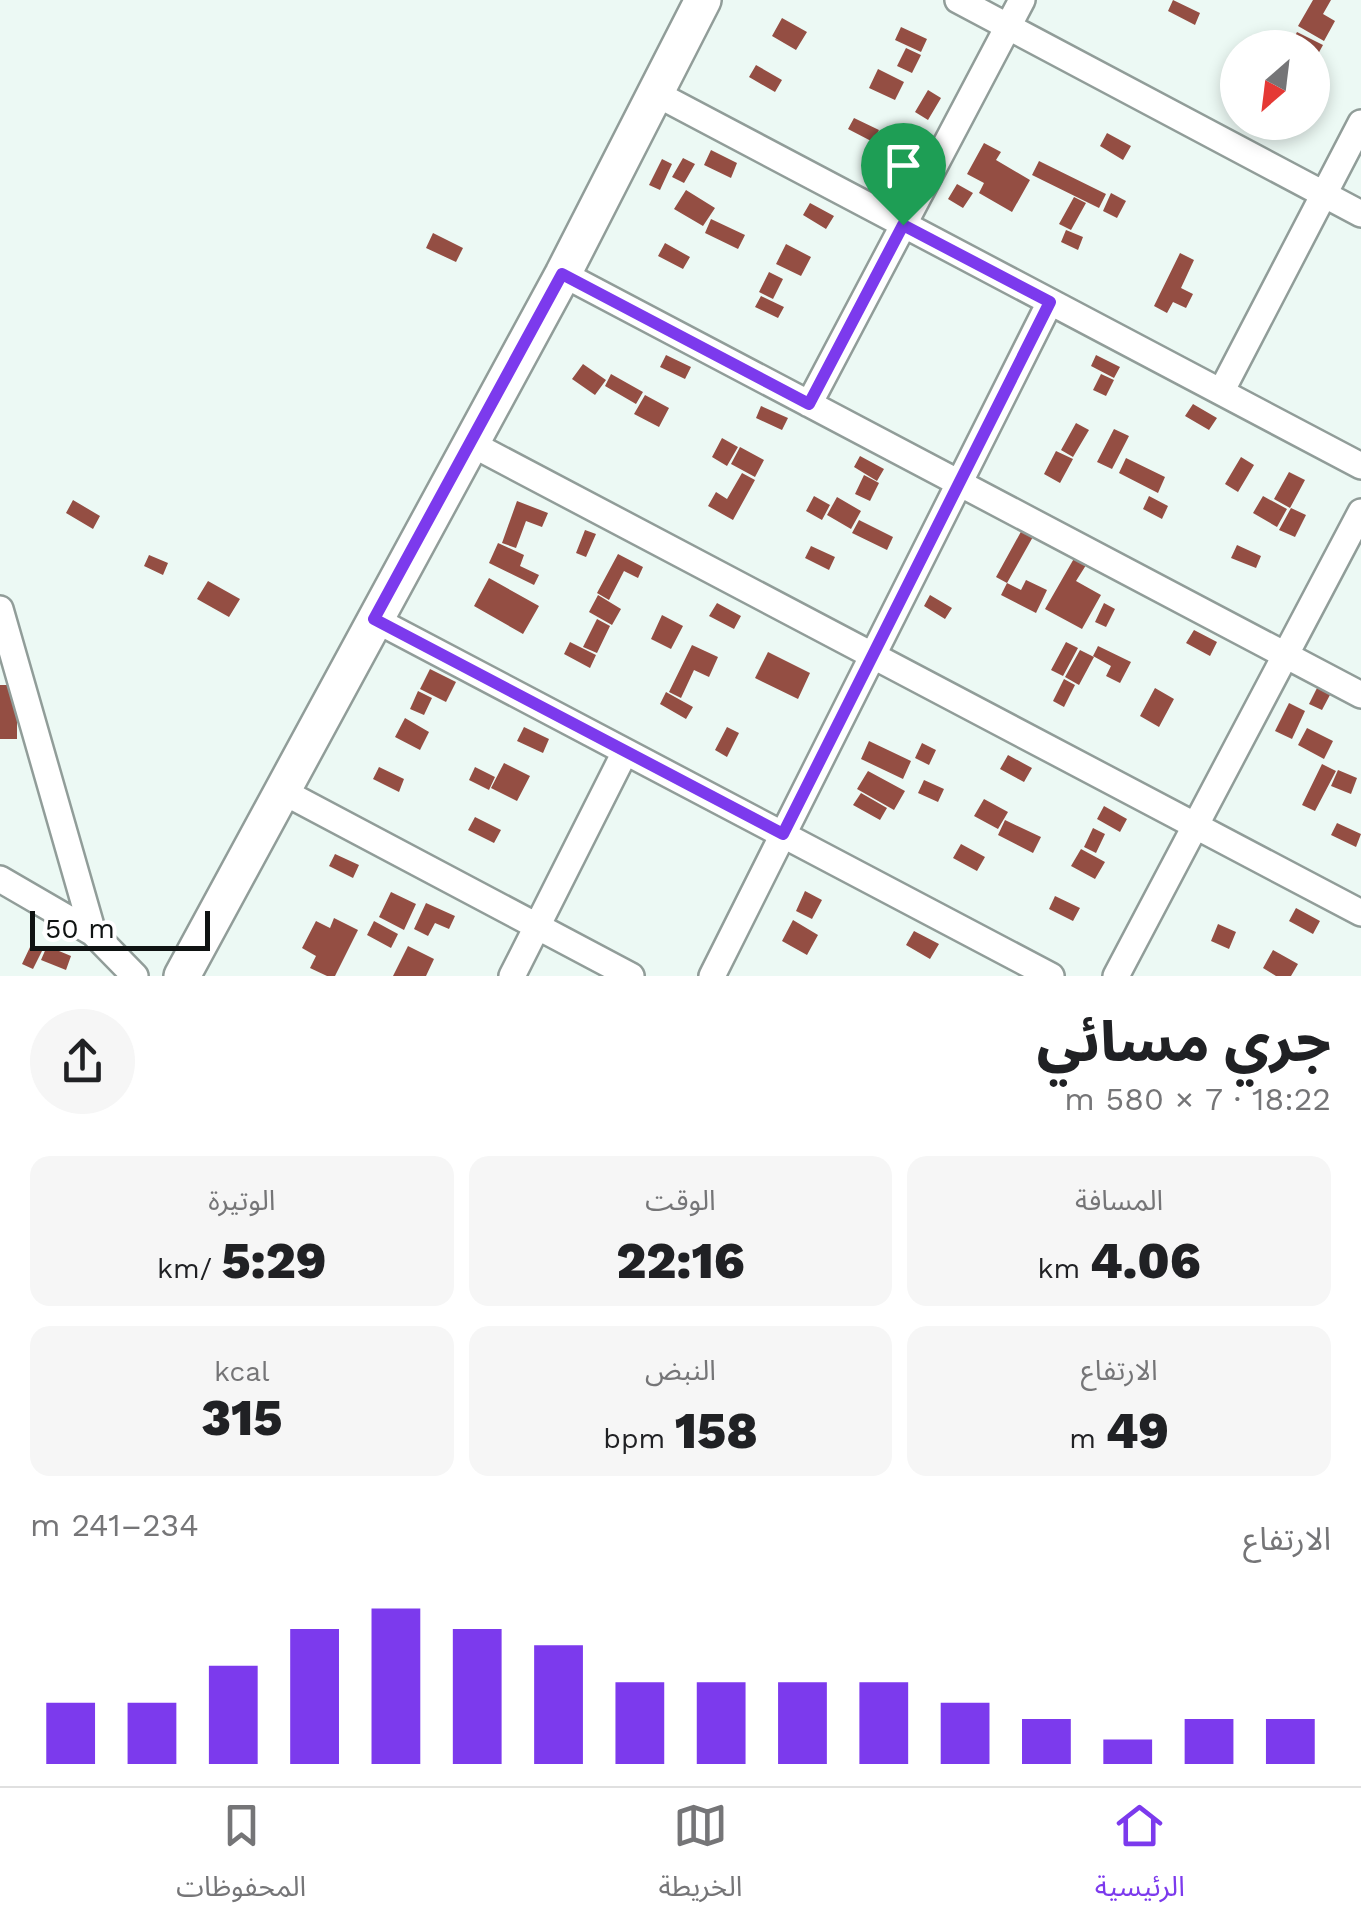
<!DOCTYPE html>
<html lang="ar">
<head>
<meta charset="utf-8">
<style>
	:root { --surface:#fff; --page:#f6f6f6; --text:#202124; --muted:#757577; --line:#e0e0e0; --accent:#7c3aed }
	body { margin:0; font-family:"Work Sans","Noto Sans Arabic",sans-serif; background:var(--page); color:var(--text); direction:rtl; height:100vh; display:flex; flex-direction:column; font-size:38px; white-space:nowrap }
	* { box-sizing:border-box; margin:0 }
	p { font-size:32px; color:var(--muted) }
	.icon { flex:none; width:55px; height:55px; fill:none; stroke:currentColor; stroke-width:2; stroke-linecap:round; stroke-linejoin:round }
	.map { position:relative; height:976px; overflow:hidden; direction:ltr }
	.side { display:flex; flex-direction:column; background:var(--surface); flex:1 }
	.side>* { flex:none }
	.needle { width:65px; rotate:208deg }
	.controls { position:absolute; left:1220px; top:30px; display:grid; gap:20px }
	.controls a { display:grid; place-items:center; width:110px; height:110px; border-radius:50%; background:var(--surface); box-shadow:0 5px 15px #0003; font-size:50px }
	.scale { position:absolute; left:30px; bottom:25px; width:180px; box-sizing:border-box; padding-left:10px; border:5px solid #0f1312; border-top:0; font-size:28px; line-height:35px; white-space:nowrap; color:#0f1312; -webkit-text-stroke:8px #fff; paint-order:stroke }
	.pin { position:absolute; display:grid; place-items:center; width:85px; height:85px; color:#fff; margin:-102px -42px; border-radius:50% 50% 50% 0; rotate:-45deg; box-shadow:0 0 10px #0007 }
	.pin .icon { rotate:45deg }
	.round { display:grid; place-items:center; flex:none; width:105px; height:105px; border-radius:52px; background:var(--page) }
	.summary { display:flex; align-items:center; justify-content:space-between; height:170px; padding:0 30px }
	h1 { font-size:55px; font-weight:800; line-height:75px }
	.stats { display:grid; grid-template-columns:repeat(3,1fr); gap:15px; height:170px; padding:10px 30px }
	.stats div { display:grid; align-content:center; border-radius:20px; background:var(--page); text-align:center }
	.stats b { font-size:50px; font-weight:800 }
	.stats small { font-size:28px; font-weight:400 }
	.stats p { font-size:28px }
	.chart { height:280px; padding:20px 30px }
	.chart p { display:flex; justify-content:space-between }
	.chart svg { width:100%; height:180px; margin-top:10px; stroke:var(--accent); stroke-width:6 }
	.menu { display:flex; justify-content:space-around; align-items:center; height:140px; border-top:2px solid var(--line); background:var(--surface); font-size:28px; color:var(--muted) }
	.menu a { display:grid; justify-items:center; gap:5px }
	.menu .selected { color:var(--accent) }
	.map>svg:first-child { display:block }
	.building { fill:#944e43 }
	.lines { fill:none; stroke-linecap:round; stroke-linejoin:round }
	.street-casing { stroke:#919d99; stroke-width:30 }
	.secondary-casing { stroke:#919d99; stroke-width:40 }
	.street { stroke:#fff; stroke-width:25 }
	.secondary { stroke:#fff; stroke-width:35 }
	.route-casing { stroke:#fff; stroke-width:20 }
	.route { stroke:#7c3aed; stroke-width:12 }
</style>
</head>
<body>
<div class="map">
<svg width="1361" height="976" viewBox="0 0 1361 976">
	<rect width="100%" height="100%" fill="#ecf9f4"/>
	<path class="building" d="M1173 0 1200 13 1195 25 1168 11Z
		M1313 0H1331L1323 14 1335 21 1324 41 1298 26Z
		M782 18 807 32 796 50 772 36Z
		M901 27 927 39 921 52 895 40Z
		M1297 32 1323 45 1312 65V48H1289Z
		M906 48 921 55 912 73 897 66Z
		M756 65 782 80 775 92 749 77Z
		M878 69 904 82 895 100 869 88Z
		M928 90 941 98 928 120 915 112Z
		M854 118 879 130 873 142 848 129Z
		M1107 133 1131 146 1123 160 1100 146Z
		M984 143 1001 152 996 160 1030 180 1012 212 979 193 984 183 967 174Z
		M711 150 737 163 731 178 704 165Z
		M683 158 695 164 684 183 672 177Z
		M662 159 672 164 660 190 649 185Z
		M1039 161 1106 194 1099 208 1032 175Z
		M957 184 973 193 963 208 948 199Z
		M686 190 715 208 703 226 674 209Z
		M1111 193 1126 201 1117 218 1103 211Z
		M1074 197 1086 203 1071 230 1059 224Z
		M810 203 834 216 826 229 803 215Z
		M711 219 745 235 738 249 705 233Z
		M1066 230 1083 237 1078 250 1061 242Z
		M433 233 463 248 456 262 426 248Z
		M665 243 690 257 683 269 658 256Z
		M786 244 811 257 801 276 776 264Z
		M1180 253 1194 260 1181 288 1193 294 1186 308 1173 302 1167 313 1154 306Z
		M769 272 783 279 773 299 759 292Z
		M761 296 784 307 778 318 755 307Z
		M666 355 691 367 685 379 660 367Z
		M1096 355 1120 367 1114 378 1091 366Z
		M583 364 606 380 595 395 572 379Z
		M611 374 643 392 636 404 605 386Z
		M1101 374 1114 380 1106 396 1093 390Z
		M645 395 669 408 659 427 634 414Z
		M1193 404 1217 418 1209 430 1185 416Z
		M761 406 788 418 782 430 756 418Z
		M1076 423 1089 430 1073 457 1061 450Z
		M1114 429 1129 436 1112 469 1097 462Z
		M722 438 738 447 727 466 712 457Z
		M740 447 764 460 755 477 731 464Z
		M1056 451 1073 459 1060 483 1044 474Z
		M860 456 884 469 877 481 854 467Z
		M1241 457 1254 465 1238 492 1225 484Z
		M1126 458 1165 477 1158 493 1119 473Z
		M1289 472 1305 480 1290 508 1274 499Z
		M742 473 755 480 733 520 708 506 716 492 727 499Z
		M864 475 879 483 870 501 855 494Z
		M814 496 830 505 822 520 806 511Z
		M1149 496 1168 506 1162 519 1143 509Z
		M1263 496 1287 509 1277 527 1253 513Z
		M837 497 861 511 851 529 827 515Z
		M73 500 100 516 93 529 66 513Z
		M517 501 548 513 542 527 526 521 516 548 502 543Z
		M1291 508 1306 515 1295 537 1279 530Z
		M859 520 893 537 887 550 852 533Z
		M1023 528 1034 535 1007 583 996 577Z
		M585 530 596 534 586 557 576 553Z
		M498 543 524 555 520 566 539 575 534 585 489 563Z
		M1237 545 1261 556 1256 568 1231 558Z
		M811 546 835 557 829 570 805 558Z
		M618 554 643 567 638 578 624 571 609 600 597 593Z
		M149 555 168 563 163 575 144 566Z
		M1076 555 1088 562 1076 581 1101 595 1082 629 1045 609Z
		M489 578 539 606 523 634 474 606Z
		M1026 580 1047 590 1036 613 1001 595 1007 583 1021 590Z
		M208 581 240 599 229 617 197 599Z
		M598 595 621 609 612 625 589 612Z
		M930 595 952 608 945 619 924 606Z
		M717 603 741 616 734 629 709 616Z
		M1104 603 1115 609 1106 627 1095 622Z
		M662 615 683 626 671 649 651 639Z
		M597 619 610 626 597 653 583 647Z
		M1194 630 1217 642 1210 656 1186 643Z
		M570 642 596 655 590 668 564 654Z
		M1066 642 1078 648 1063 676 1051 670Z
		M692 645 718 657 709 677 694 670 681 698 669 692Z
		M1098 646 1131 662 1120 683 1106 676 1111 666 1093 656Z
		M1080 650 1094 657 1079 685 1065 677Z
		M768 652 810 673 798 699 755 678Z
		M430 669 456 682 446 702 420 689Z
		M1064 679 1075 685 1064 707 1053 701Z
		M0 685H17V739H0Z
		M1318 686 1331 693 1322 710 1309 704Z
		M1155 688 1174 699 1159 727 1140 716Z
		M418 691 432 698 424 715 410 709Z
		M666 692 693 707 686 719 660 704Z
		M1289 703 1305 711 1292 739 1275 731Z
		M405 718 429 732 420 750 395 737Z
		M524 727 549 739 543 753 517 741Z
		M727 727 739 733 727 757 715 750Z
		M1307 728 1333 741 1324 759 1298 745Z
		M869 741 911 761 903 779 861 759Z
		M922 743 936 750 929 765 915 758Z
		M1008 755 1032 768 1024 782 1000 769Z
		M504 763 530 776 517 801 491 788Z
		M1322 764 1336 771 1315 811 1302 805Z
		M379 767 404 779 399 792 373 779Z
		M475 767 495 777 489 790 469 780Z
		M1338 770 1357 778 1351 794 1331 786Z
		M868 771 905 791 894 810 857 789Z
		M924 780 944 789 938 802 918 793Z
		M861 793 887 808 880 820 853 805Z
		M984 799 1008 812 998 829 974 816Z
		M1104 806 1127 819 1120 832 1097 819Z
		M475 817 501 830 494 843 468 830Z
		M1005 820 1041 837 1033 853 998 835Z
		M1337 823 1361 834 1356 847 1331 835Z
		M1093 828 1105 834 1096 853 1084 847Z
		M961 844 985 857 977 871 953 858Z
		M1081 849 1105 862 1095 879 1071 866Z
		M335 854 359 865 353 878 329 866Z
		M805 891 822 900 812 919 796 911Z
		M391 892 416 904 404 930 379 917Z
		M1055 896 1080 908 1073 921 1049 909Z
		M426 903 455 916 449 929 435 923 428 936 414 929Z
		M1296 908 1320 921 1313 934 1289 921Z
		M334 918 358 930 335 976H327L310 968 316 956 302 948 316 921 330 928Z
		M793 920 818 935 807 955 782 941Z
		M374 921 398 934 391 948 367 935Z
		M1218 924 1236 932 1229 949 1211 941Z
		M914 931 939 944 930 959 906 945Z
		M31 945 42 951 33 969 22 964Z
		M47 946 71 956 66 970 41 960Z
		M408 946 434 959 426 976H393Z
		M1273 950 1298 964 1291 976H1276L1263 968Z"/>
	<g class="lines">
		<defs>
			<path id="street" d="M958 0 1361 214
				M655 93 1361 466
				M563 274 1361 695
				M1221 392 1361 123
				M809 404 1022 0
				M470 443 1361 913
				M0 609 93 933
				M374 619 1051 976
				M282 791 631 976
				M0 879 93 933 135 976
				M512 976 625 752
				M712 976 1050 302
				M1116 976 1361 512"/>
			<path id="secondary" d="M182 976 563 274 703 0"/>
		</defs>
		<use href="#street" class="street-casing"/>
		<use href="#secondary" class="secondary-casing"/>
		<use href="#street" class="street"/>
		<use href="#secondary" class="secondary"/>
	</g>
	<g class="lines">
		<defs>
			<path id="route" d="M903 225 1050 302 783 834 374 619 562 274 809 404Z"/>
		</defs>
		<use href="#route" class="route-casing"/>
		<use href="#route" class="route"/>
	</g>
</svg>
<div class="controls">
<a><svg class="needle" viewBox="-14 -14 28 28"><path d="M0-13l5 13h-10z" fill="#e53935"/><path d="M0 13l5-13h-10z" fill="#757577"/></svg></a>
</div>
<div class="scale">50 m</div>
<div class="pin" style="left:903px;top:225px;background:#1e9e55"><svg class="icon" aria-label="arrive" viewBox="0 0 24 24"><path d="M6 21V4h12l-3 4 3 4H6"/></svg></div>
</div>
<section class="side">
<div class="summary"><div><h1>جري مسائي</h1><p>18:22 · 7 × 580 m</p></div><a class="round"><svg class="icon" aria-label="share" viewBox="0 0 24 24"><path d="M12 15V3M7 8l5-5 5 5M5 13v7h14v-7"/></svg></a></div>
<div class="stats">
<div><p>المسافة</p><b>4.06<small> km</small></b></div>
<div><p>الوقت</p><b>22:16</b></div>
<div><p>الوتيرة</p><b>5:29<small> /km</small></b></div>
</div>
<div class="stats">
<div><p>الارتفاع</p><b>49<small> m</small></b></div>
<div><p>النبض</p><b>158<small> bpm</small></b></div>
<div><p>kcal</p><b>315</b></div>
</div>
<div class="chart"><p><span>الارتفاع</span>234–241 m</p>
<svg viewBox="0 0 160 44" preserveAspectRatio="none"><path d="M5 44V29M15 44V29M25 44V20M35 44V11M45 44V6M55 44V11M65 44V15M75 44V24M85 44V24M95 44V24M105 44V24M115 44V29M125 44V33M135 44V38M145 44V33M155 44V33"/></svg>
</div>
</section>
<nav class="menu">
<a class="selected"><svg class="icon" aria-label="home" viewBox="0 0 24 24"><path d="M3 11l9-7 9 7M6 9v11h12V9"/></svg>الرئيسية</a>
<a><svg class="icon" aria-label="map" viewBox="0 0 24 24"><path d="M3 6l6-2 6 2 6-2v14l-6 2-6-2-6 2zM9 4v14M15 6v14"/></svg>الخريطة</a>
<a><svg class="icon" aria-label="saved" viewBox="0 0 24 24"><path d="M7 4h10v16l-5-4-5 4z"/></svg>المحفوظات</a>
</nav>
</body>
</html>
